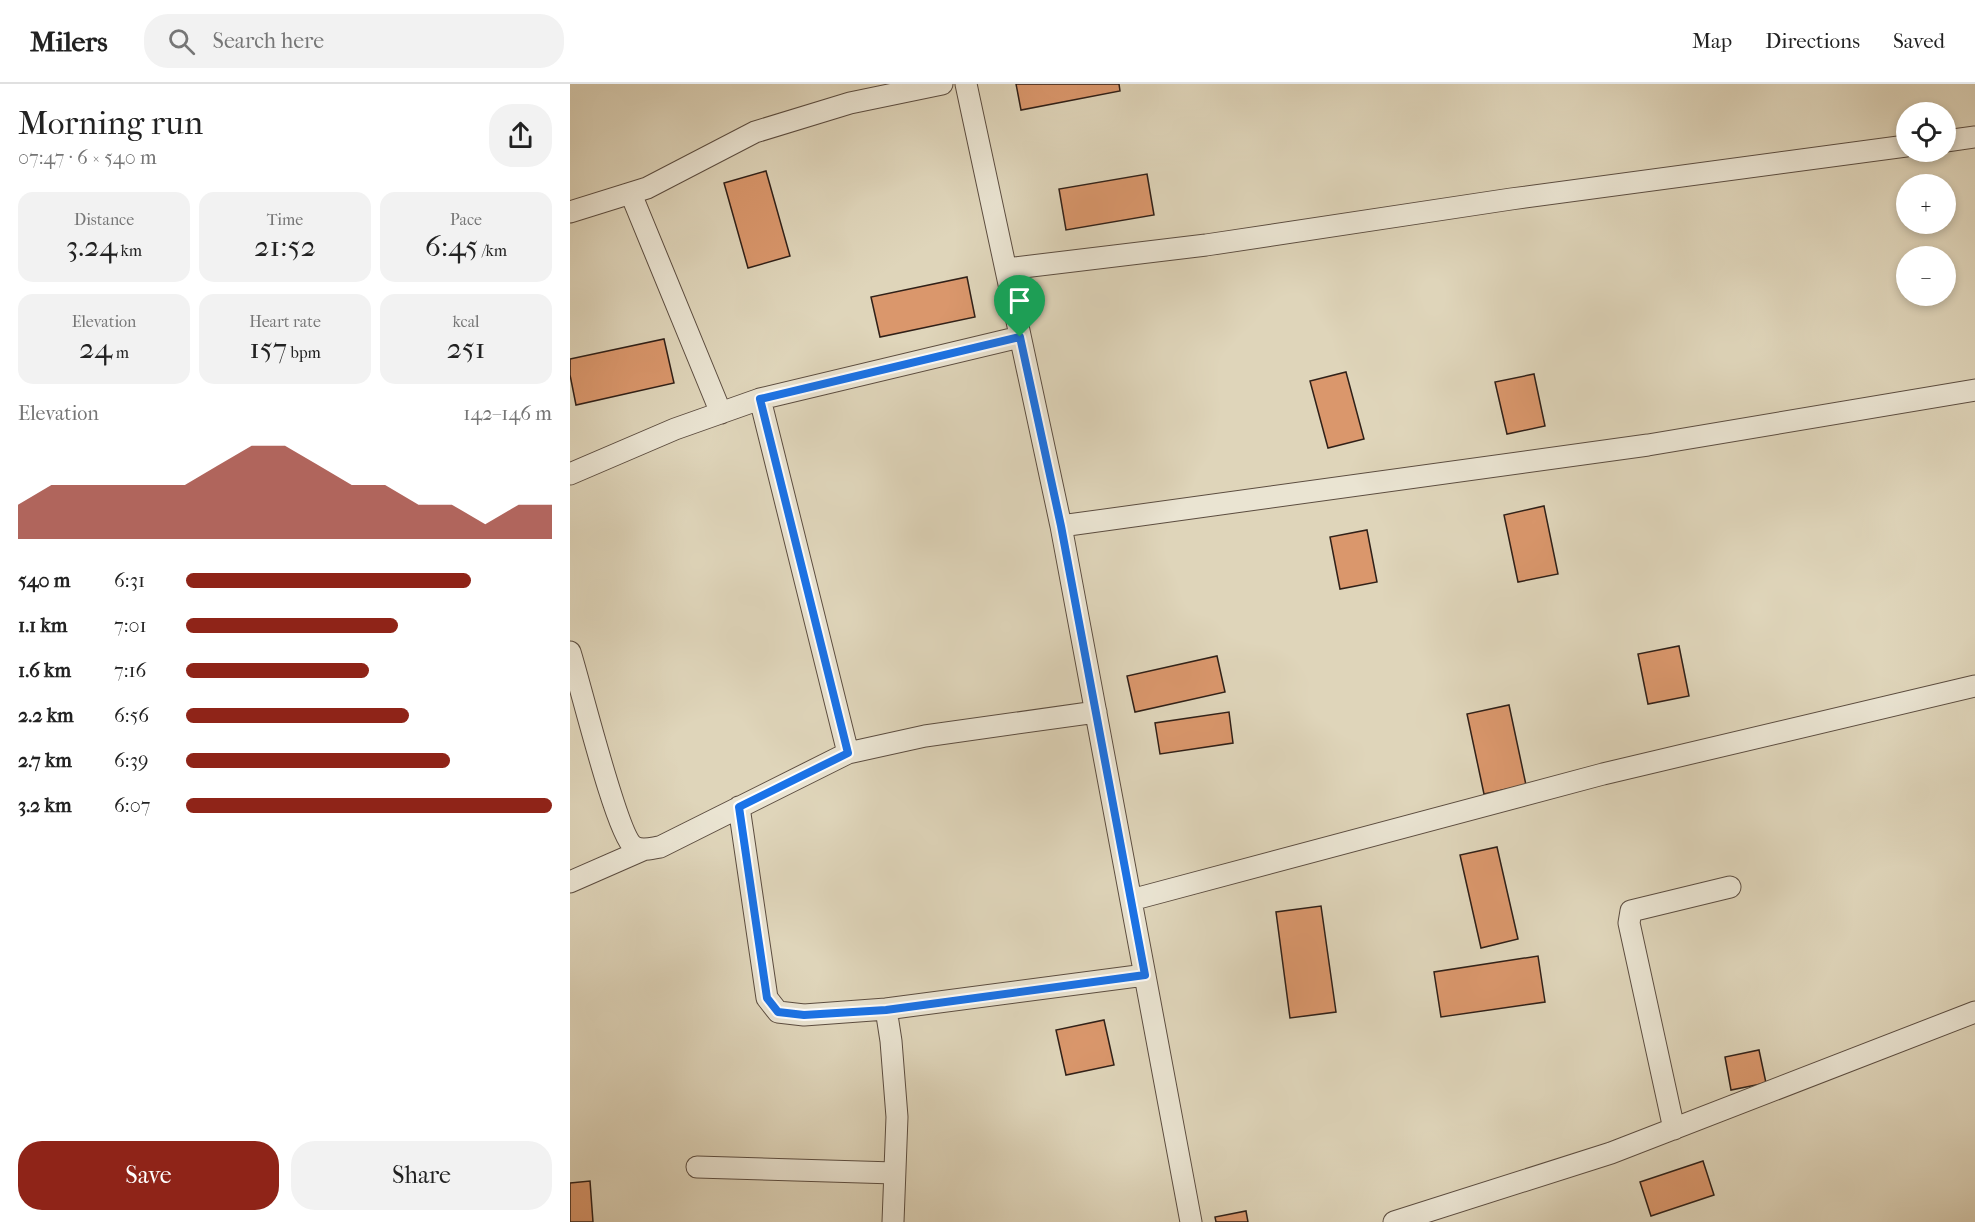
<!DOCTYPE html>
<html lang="en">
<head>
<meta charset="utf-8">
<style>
	:root { --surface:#fff; --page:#f2f2f2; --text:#222; --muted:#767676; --line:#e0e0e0; --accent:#8f2418 }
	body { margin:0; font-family:"IM FELL French Canon",serif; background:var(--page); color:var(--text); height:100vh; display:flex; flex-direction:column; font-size:22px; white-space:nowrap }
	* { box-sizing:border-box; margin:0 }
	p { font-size:20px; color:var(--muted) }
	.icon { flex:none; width:33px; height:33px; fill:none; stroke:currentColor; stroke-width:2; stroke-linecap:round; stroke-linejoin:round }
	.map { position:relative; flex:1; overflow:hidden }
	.sheet { display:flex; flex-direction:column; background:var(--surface); width:570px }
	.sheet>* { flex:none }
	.fabs { position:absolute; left:1326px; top:18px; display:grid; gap:12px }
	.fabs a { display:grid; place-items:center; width:60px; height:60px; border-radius:50%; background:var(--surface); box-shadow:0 3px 9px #0003; font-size:30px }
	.pin { position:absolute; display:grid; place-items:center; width:51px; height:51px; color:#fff; margin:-62px -26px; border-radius:50% 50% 50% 0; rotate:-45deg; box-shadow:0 0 6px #0007 }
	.pin .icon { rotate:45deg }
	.round { display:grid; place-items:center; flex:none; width:63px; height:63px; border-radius:24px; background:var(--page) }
	.head { display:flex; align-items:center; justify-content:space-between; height:102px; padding:0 18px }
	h1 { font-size:33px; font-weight:600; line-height:45px }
	.metrics { display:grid; grid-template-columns:repeat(3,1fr); gap:9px; height:102px; padding:6px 18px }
	.metrics div { display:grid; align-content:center; border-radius:15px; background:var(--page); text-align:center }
	.metrics b { font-size:30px; font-weight:600 }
	.metrics small { font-size:16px; font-weight:400 }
	.metrics p { font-size:16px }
	.chart { height:168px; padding:12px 18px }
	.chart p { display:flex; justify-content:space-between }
	.chart svg { width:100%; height:108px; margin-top:6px; fill:var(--accent); opacity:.7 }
	.button { display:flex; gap:12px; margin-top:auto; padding:12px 18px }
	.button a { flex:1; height:69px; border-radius:24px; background:var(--accent); color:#fff; font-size:24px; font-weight:600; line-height:69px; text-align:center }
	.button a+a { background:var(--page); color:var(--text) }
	ul { padding:0 18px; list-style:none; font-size:20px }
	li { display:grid; grid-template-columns:96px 72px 1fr; align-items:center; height:45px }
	li i { height:15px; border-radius:8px; background:var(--accent) }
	header { display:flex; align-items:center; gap:36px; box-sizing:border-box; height:84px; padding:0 30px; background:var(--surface); border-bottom:2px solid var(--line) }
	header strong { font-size:28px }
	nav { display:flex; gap:33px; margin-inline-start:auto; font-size:21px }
	.search { width:420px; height:54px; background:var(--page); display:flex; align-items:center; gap:15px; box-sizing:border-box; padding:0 21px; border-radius:24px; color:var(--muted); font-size:22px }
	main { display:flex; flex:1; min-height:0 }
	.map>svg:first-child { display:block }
	.building { fill:#da976c; stroke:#302018; stroke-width:1.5 }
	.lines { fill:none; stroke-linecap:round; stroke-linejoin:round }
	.street-casing { stroke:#5c4d40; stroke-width:23 }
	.street { stroke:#eae4d2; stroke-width:21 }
	.route-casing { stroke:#fff; stroke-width:12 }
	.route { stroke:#1a73e8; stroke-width:8 }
</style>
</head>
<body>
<header>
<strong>Milers</strong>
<div class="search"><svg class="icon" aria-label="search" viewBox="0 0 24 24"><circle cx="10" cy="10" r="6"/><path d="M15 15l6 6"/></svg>Search here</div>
<nav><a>Map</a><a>Directions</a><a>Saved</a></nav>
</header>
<main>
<section class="sheet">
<div class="head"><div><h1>Morning run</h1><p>07:47 · 6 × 540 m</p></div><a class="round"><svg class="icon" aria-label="share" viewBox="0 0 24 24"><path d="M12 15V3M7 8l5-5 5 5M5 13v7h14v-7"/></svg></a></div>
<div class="metrics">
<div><p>Distance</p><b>3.24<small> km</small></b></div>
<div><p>Time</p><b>21:52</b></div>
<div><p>Pace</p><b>6:45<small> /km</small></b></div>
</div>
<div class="metrics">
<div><p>Elevation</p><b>24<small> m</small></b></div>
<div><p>Heart rate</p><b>157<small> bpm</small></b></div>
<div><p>kcal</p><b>251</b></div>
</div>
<div class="chart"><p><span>Elevation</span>142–146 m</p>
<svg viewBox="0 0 160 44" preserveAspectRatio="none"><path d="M0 44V30L10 22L20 22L30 22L40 22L50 22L60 14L70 6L80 6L90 14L100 22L110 22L120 30L130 30L140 38L150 30L160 30V44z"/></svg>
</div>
<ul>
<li><b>540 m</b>6:31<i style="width:78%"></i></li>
<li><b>1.1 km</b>7:01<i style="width:58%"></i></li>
<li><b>1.6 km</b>7:16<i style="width:50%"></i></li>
<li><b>2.2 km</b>6:56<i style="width:61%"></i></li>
<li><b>2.7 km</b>6:39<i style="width:72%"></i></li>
<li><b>3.2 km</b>6:07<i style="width:100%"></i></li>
</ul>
<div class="button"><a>Save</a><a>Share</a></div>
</section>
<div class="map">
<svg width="1405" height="1138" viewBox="0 0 1405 1138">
	<rect width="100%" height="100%" fill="#dfd5ba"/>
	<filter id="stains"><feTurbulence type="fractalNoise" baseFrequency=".00333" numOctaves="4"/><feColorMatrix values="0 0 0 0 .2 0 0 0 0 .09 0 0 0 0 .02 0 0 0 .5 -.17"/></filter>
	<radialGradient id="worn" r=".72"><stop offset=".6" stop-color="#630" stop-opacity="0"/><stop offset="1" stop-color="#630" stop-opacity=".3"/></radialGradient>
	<path class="building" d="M446 0H549L550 7 451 26Z
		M196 87 220 172 178 184 154 99Z
		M577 90 584 131 496 146 489 105Z
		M397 193 405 233 310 253 301 213Z
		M94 255 104 299 6 321 0 291V275Z
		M776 288 794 355 758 364 740 297Z
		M964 290 975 342 937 350 925 298Z
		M974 422 988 490 948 498 934 431Z
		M797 446 807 498 770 505 760 453Z
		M1109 562 1119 612 1078 620 1068 570Z
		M647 572 655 608 565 628 557 592Z
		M939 621 956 701 914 710 897 630Z
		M659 628 663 659 590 670 585 639Z
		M927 763 948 855 911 864 890 771Z
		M751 822 766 928 720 934 706 828Z
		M968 872 975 918 871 933 864 888Z
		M534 936 544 981 496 991 486 946Z
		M1189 966 1196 999 1161 1006 1155 973Z
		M1133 1077 1144 1111 1081 1132 1070 1098Z
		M20 1097 23 1138H0V1099Z
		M676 1127 678 1138H646L645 1133Z"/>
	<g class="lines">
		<defs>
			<path id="street" d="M396 0 491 442 621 1138
				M1376 57 1405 53
				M61 110 151 329
				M0 128 77 104 185 48 280 19 372 0
				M436 185 636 161 941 115 1336 62
				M190 315 278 669
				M0 390 105 345 190 315 450 253
				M491 442 1078 361 1405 306
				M0 568C10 599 46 748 63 762 71 768 82 764 90 763L278 669 355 652 526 628
				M169 723 197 914 208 928 234 931 316 925
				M0 798 73 766
				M561 816 1033 690 1405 602
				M1104 1045 1059 839 1061 827 1160 803
				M127 1083 324 1089
				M323 1138 327 1033 321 957 316 925 575 891
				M824 1138 1041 1069 1405 928"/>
		</defs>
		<use href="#street" class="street-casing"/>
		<use href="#street" class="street"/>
	</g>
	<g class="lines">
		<defs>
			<path id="route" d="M450 253 491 442 575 891 316 926 234 931 208 928 197 914 169 723 278 669 190 315Z"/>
		</defs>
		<use href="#route" class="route-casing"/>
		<use href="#route" class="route"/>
	</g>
	<rect width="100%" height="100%" filter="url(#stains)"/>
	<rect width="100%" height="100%" fill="url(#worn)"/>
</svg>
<div class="fabs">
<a><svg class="icon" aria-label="locate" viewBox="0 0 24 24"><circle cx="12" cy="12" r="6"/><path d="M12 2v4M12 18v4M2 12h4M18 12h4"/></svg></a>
<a>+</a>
<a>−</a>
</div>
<div class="pin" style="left:450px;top:253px;background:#1e9e55"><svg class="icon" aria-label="arrive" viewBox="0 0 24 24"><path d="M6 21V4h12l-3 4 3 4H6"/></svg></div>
</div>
</main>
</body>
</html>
